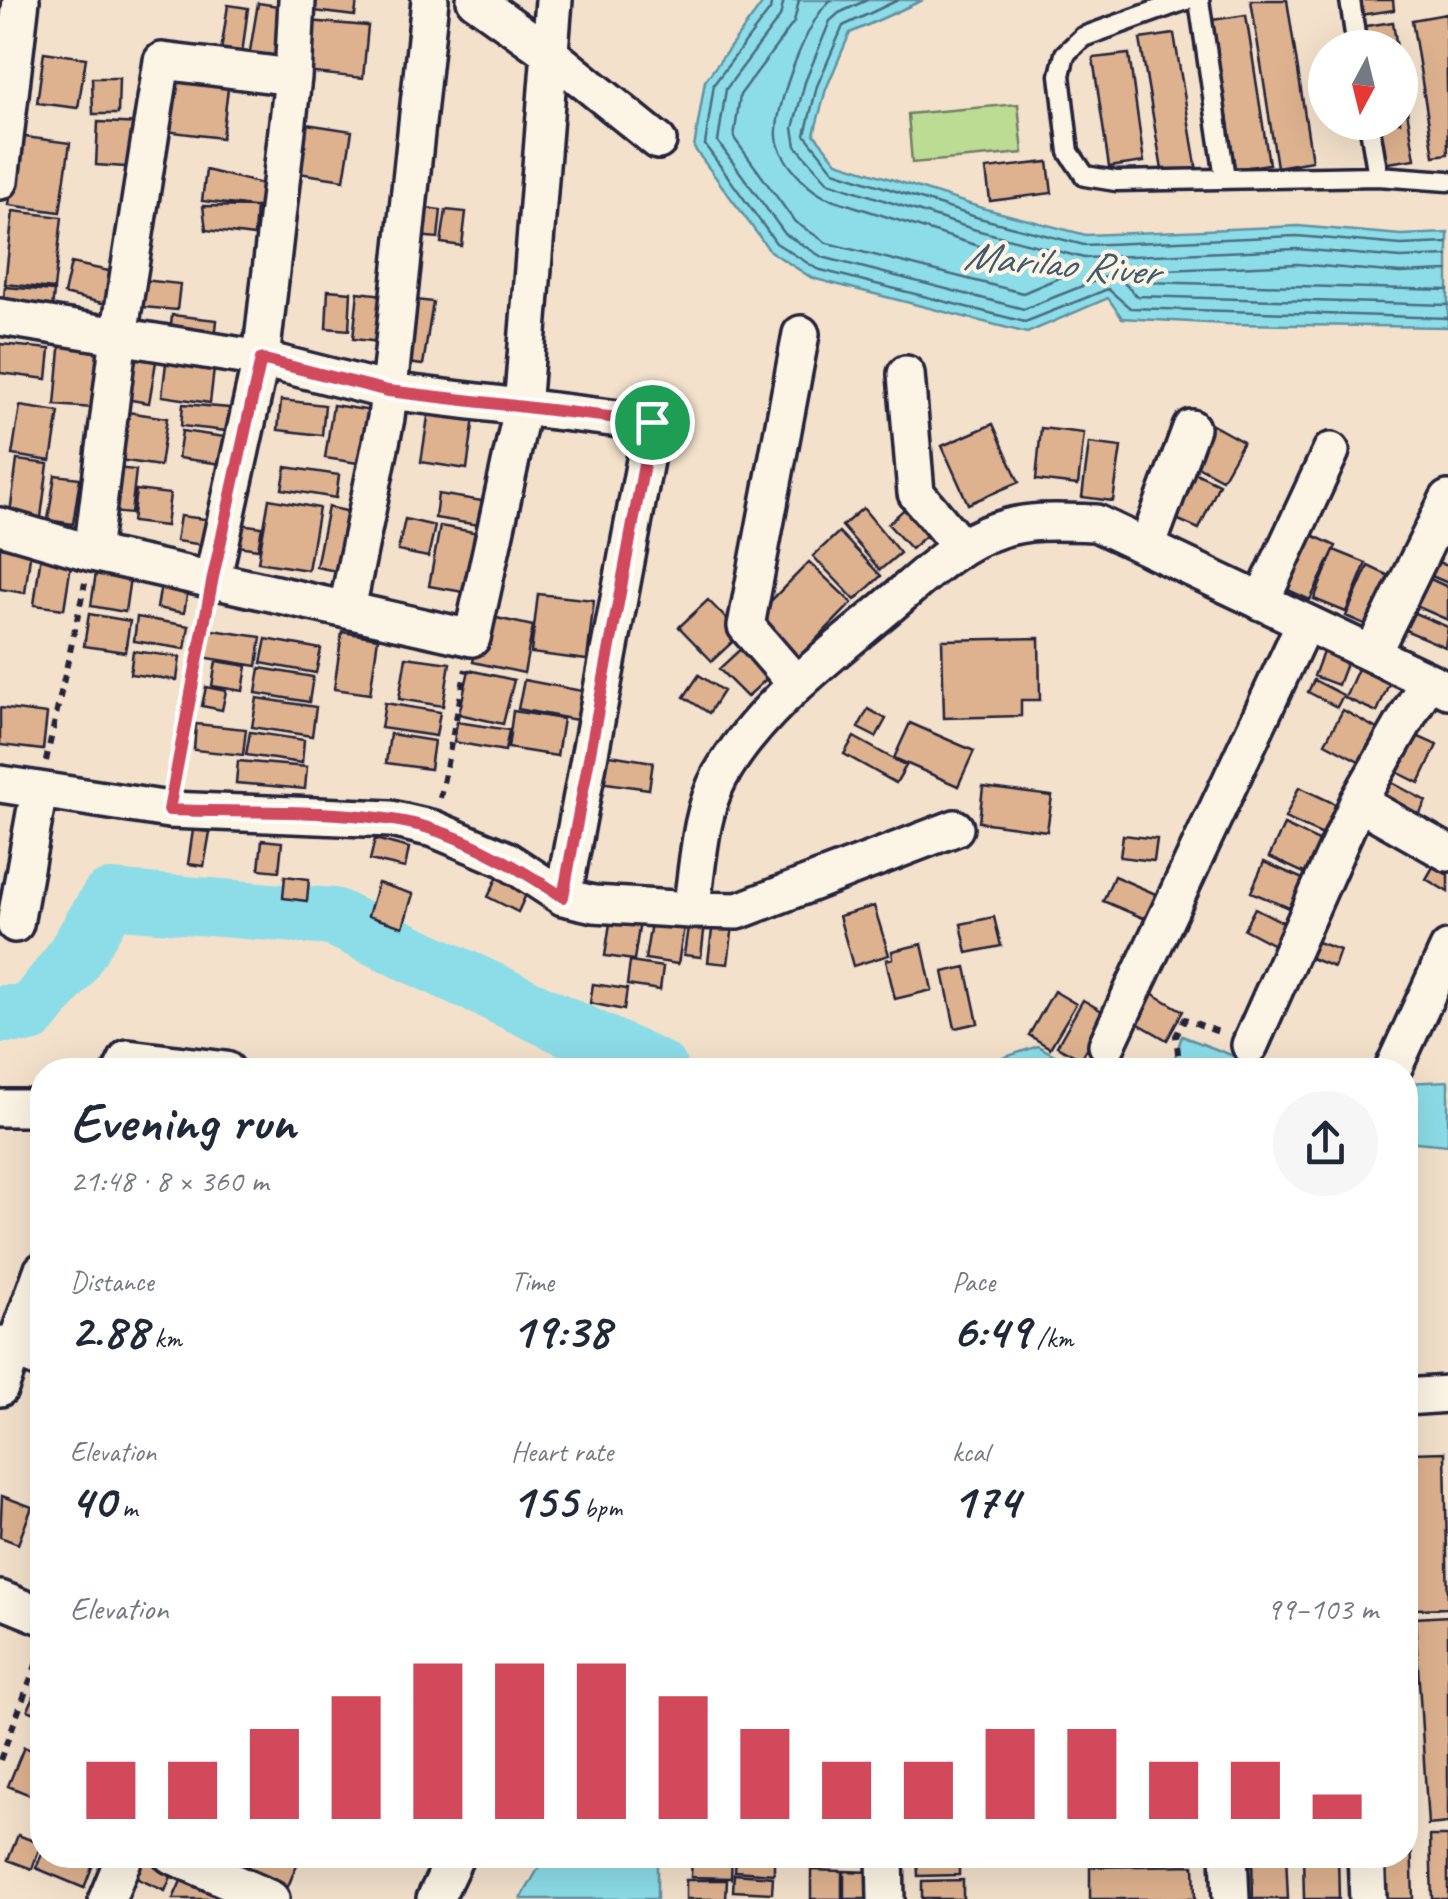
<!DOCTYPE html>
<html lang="en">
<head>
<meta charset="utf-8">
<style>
	:root { --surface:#fff; --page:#f6f6f7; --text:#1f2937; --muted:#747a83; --accent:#d1495b }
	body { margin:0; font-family:Caveat,sans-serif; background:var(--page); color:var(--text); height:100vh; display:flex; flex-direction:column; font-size:38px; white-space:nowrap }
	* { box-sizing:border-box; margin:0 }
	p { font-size:32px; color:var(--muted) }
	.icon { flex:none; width:55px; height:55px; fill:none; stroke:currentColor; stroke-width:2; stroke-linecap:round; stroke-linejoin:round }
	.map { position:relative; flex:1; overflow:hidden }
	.side { position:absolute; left:30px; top:1058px; width:1388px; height:810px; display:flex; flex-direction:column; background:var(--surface); border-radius:40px; box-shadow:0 10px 40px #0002 }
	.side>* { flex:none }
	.needle { width:65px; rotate:187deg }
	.tools { position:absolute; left:1308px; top:30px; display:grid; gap:20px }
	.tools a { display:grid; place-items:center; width:110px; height:110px; border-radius:50%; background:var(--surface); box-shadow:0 10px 40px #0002; font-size:50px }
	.pin { position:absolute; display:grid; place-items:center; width:85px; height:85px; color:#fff; margin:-42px; border:5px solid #fff; border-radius:50%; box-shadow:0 2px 10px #0007 }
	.round { display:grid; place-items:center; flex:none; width:105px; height:105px; border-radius:52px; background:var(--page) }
	.overview { display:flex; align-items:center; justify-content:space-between; height:170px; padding:0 40px }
	h1 { font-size:55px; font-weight:600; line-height:75px }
	.stats { display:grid; grid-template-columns:repeat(3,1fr); gap:15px; height:170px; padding:10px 40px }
	.stats div { display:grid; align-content:center }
	.stats b { font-size:50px; font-weight:600 }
	.stats small { font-size:28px; font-weight:400 }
	.stats p { font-size:28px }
	.chart { height:280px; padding:20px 40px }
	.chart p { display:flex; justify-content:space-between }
	.chart svg { width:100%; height:180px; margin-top:10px; stroke:var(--accent); stroke-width:6 }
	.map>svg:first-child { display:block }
	.green { fill:#bcdc94; stroke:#6f7f68; stroke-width:2.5 }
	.water { fill:#8cdde8; stroke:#6292a3; stroke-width:2.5 }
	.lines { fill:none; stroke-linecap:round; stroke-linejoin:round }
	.shore { stroke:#4c6d80; stroke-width:2.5 }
	.river { stroke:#8cdde8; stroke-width:58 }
	.building { fill:#deb28f; stroke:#22223b; stroke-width:2.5 }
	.lane-casing { stroke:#22223b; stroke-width:25 }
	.street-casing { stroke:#22223b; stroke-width:42 }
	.path { stroke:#22223b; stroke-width:6; stroke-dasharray:8 8; stroke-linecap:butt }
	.lane { stroke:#fcf5e5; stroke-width:18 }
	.street { stroke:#fcf5e5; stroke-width:35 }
	.route-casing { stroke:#fff; stroke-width:20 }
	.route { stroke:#d1495b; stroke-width:12 }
	.labels { text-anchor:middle; stroke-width:8; stroke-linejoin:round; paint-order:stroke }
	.water-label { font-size:42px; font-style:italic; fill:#425a6f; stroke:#fcf5e5 }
</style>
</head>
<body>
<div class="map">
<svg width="1448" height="1899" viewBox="0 0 1448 1899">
	<rect width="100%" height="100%" fill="#f3e1cb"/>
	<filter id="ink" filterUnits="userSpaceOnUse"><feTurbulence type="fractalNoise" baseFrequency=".01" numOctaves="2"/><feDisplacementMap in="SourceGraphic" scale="20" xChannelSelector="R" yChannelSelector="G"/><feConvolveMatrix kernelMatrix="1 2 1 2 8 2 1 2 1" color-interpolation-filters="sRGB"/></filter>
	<g filter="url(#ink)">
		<path class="green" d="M1018 104 1023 153 912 163 908 114Z"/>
		<path class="water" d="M765 0H923L850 33 826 89 814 134 837 162 982 208 1086 235 1298 226 1401 235 1448 233V327L1225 324 1122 318 1108 298 1027 333 812 278 770 251 694 148 705 81Z
			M1182 1036 1262 1067 1285 1070H967L1038 1046 1073 1065 1172 1066Z
			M1448 1081V1145L1405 1141V1083Z
			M546 1855H657V1899H521Z"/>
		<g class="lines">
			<path class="shore" d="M772 0 770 10 714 84 705 145 776 243 817 269 1025 322 1108 289 1130 308 1448 318
				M784 0 780 17 726 89 718 142 785 234 822 257 1024 309 1108 276 1122 281 1137 296 1448 305
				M799 0 794 22 740 95 734 138 795 222 827 243 1023 293 1063 276 1062 268 972 244 825 197C806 188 779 159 777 137 774 108 808 17 831 0
				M867 0 839 13 830 21 805 82 793 128 796 146 828 182 976 230 1084 258 1297 249 1401 258 1448 256
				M898 0 843 26 817 86 805 135 834 171 979 218 1084 245 1297 236 1401 245 1448 243
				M1448 271 1400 273 1297 264 1144 271 1139 276 1144 282 1448 290"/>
			<path class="river" d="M0 1014H30L68 967 109 899 333 917 659 1070"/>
		</g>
		<path class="building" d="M307 0H357L355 16 306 10Z
			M1251 0H1287L1312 161 1277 167Z
			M1358 0H1393L1394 10 1360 15Z
			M258 3 285 7 277 61 249 57Z
			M228 5 248 8 242 54 221 51Z
			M1446 14 1448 154 1434 156 1412 20Z
			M1246 15 1269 164 1235 169 1212 20Z
			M308 21 368 26 363 78 304 72Z
			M1393 22 1397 48H1362L1359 27Z
			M1174 34 1197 171 1163 176 1140 39Z
			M44 52 86 58 78 108 37 103Z
			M1129 54 1144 162 1109 167 1093 58Z
			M1400 68 1415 159 1381 164 1374 122H1400Z
			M173 73 229 80 222 138 165 131Z
			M92 78H119L118 114H93Z
			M98 122 144 124 141 168 96 165Z
			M300 123 352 131 344 180 292 172Z
			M18 136 70 143 60 212 9 205Z
			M1048 162 1052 193 990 201 986 169Z
			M206 170 266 185 262 208 202 201Z
			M203 206 256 207 254 236 206 230Z
			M409 206 441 210 438 238 406 235Z
			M446 210 466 212 462 246 441 243Z
			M13 211 62 217 54 289 5 284Z
			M71 263 123 274 115 306 64 294Z
			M134 279 180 284 177 310 131 306Z
			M5 287 54 291 51 320 2 316Z
			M328 290 351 292 349 330 326 328Z
			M358 292 385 295 381 342 353 339Z
			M408 299 433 302 423 365 399 362Z
			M172 315 217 320 215 340 170 335Z
			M61 338 110 342 105 409 55 405Z
			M135 339 159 344 149 403 125 399Z
			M0 344 50 349 47 379 0 373Z
			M166 363 214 369 210 403 162 396Z
			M281 400 325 405 322 435 278 430Z
			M183 404 229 408 227 431 181 426Z
			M430 404 475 410 467 469 421 462Z
			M333 405 379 412 371 465 325 458Z
			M20 406 59 412 51 461 12 455Z
			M121 411 167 418 160 466 113 459Z
			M1209 423 1243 442 1222 479 1188 461Z
			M993 424 1019 482 968 504 942 446Z
			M1041 428 1084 433 1078 485 1036 480Z
			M182 431 232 438 229 465 178 458Z
			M1089 443 1121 447 1113 501 1082 497Z
			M17 460 48 464 40 525 9 521Z
			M105 467 136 470 131 514 100 511Z
			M286 467 339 475 336 498 282 489Z
			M1185 468 1219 484 1199 529 1165 514Z
			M55 475 80 478 73 524 48 520Z
			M136 490 170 494 166 526 132 522Z
			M438 494 495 503 491 527 435 518Z
			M269 499 319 508 308 570 258 562Z
			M914 500 937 526 911 549 888 524Z
			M328 507 364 515 351 574 316 567Z
			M863 508 900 553 880 570 842 526Z
			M180 516 214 520 211 546 176 541Z
			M405 519 435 526 428 557 398 551Z
			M226 522 262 527 258 549 224 544Z
			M440 526 479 533 469 593 429 586Z
			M1299 529 1336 546 1310 600 1273 583Z
			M839 532 881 576 855 600 813 556Z
			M0 544 31 549 25 593 0 589Z
			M1334 550 1366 563 1346 612 1314 599Z
			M41 554 72 558 64 609 34 605Z
			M1433 560 1448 566V583L1427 574Z
			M809 562 852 603 797 659 754 618Z
			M97 566 131 571 125 612 91 606Z
			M1368 566 1400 581 1378 630 1346 616Z
			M163 573 190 578 184 613 157 608Z
			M1428 578 1448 587V620L1416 606Z
			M538 594 594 600 587 660 531 653Z
			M708 600 741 634 712 661 679 627Z
			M1412 612 1448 627 1445 647 1405 630Z
			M89 614 130 621 125 652 84 646Z
			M483 615 533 626 524 673 473 662Z
			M137 617 189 626 185 649 134 641Z
			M206 629 261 637 257 666 202 657Z
			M342 632 378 638 370 694 334 689Z
			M1039 638 1040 700H1021V716L944 718 942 640Z
			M266 639 321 649 316 673 261 663Z
			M746 644 774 672 747 697 719 669Z
			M1326 644 1350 653 1338 685 1314 676Z
			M133 651 180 657 177 680 130 674Z
			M1365 653 1396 667 1377 712 1345 698Z
			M406 657 450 663 443 706 399 699Z
			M216 661 247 666 243 691 212 686Z
			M260 668 313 677 309 702 256 693Z
			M469 670 514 680 503 724 459 714Z
			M699 675 723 691 709 713 684 697Z
			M524 680 582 691 577 720 518 709Z
			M1314 680 1343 695 1337 707 1308 692Z
			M206 687 226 691 222 710 202 706Z
			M257 698 316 707 312 736 252 727Z
			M385 703 440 712 436 736 381 728Z
			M0 708 47 714 43 750 0 745Z
			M868 709 886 719 876 737 858 728Z
			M1343 710 1377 729 1359 761 1325 743Z
			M513 711 563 719 557 756 508 748Z
			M457 722 509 730 505 751 454 742Z
			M910 723 974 751 958 786 894 758Z
			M196 724 246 729 243 755 194 750Z
			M250 732 304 740 302 763 246 755Z
			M1410 733 1437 745 1419 783 1393 770Z
			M390 734 434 741 430 769 386 763Z
			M854 737 906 766 896 783 844 754Z
			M604 754 653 762 649 789 599 782Z
			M238 761 307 767 305 789 236 783Z
			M1387 780 1426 801 1413 826 1373 804Z
			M983 787 1052 796 1047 831 979 822Z
			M1299 787 1348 810 1334 840 1285 818Z
			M1284 825 1332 847 1317 879 1269 857Z
			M193 830 210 832 204 866 188 864Z
			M1123 835 1157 839 1154 861 1120 857Z
			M375 839 409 848 405 868 370 860Z
			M262 840 282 842 279 871 259 869Z
			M1264 862 1312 883 1299 912 1251 892Z
			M1433 867 1448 875V892L1426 879Z
			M499 874 529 888 518 912 488 897Z
			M285 876 309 879 307 901 283 898Z
			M1114 876 1158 895 1148 920 1103 901Z
			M378 883 413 894 403 927 368 916Z
			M874 906 889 955 853 966 839 916Z
			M1255 908 1294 928 1282 949 1244 929Z
			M612 910 641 915 634 960 605 956Z
			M690 913 706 915 701 957 684 955Z
			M994 917 1001 946 967 953 961 924Z
			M713 922 733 925 728 964 708 962Z
			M651 923 684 927 678 964 645 959Z
			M1306 938 1340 950 1334 967 1300 954Z
			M922 944 932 990 895 999 886 960 893 958 892 951Z
			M630 962 663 967 660 990 627 985Z
			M966 967 978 1023 955 1028 943 972Z
			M593 984 627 989 624 1010 590 1003Z
			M1141 987 1183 1011 1167 1040 1125 1016Z
			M1054 991 1076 1004 1050 1048 1029 1035Z
			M1083 1000 1107 1014 1081 1059 1057 1046Z
			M1445 1452 1448 1608 1416 1609 1410 1453Z
			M2 1496 32 1507 18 1544 0 1537Z
			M1448 1616V1823L1428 1825 1415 1618Z
			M42 1677V1716L28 1710Z
			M1405 1709 1412 1824 1405 1825Z
			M24 1747 42 1755V1800L8 1786Z
			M18 1835 41 1844 32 1869 8 1860Z
			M1430 1836H1448V1899H1432Z
			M1405 1838H1411L1413 1899H1379L1377 1855H1405Z
			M42 1854 62 1855 92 1867 84 1888 36 1868Z
			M253 1855H301L284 1896 243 1878Z
			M692 1855H732L731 1878 691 1877Z
			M736 1855 774 1857V1874L735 1871Z
			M917 1855H959V1875L918 1876Z
			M1252 1855H1286L1288 1899H1253Z
			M1303 1855H1338L1339 1899H1304Z
			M138 1857 173 1872 165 1891 129 1875Z
			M188 1865 231 1899H173Z
			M1194 1865 1195 1899H1090V1867Z
			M811 1870 842 1871V1899H811Z
			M844 1871 871 1872 870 1899H844Z
			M734 1874 773 1877 772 1893 733 1891Z
			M686 1880H727L726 1899H686Z
			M963 1880V1899H922V1881Z"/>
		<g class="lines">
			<defs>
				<path id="lane" d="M1186 0 1083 37 1065 54 1060 75 1069 152 1085 176 1116 181 1378 176 1448 181
					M1199 0 1225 178
					M1350 0 1357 48
					M1369 122 1378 176"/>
				<path id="street" d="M475 0 548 52 658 141
					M0 181 21 0
					M0 317 261 359 388 391 652 423 563 897
					M906 374 916 493 960 546
					M0 526 92 553 472 638 522 409 554 0
					M1147 547 1191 428
					M92 553 119 336 162 61 293 77
					M213 577 261 359 293 77 297 0
					M1261 602 1331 451
					M347 609 386 418 430 0
					M1373 652 1448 499
					M796 684 746 626 801 334
					M0 784 169 810 391 819 434 829 505 859 563 897 594 904 691 910 738 911 955 828
					M1358 802 1448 853
					M691 910C698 868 699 814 720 776 759 708 827 658 886 608 921 579 954 544 998 530 1030 519 1063 522 1096 523L1448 690
					M15 924 39 791
					M1107 1045 1304 624
					M1250 1045 1358 802 1428 681
					M1394 1067 1448 949
					M122 1070 128 1058 226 1070
					M0 1108H42
					M0 1344 42 1361
					M0 1388 42 1271
					M1405 1397 1448 1394
					M0 1599 42 1616
					M171 1855 271 1899
					M885 1855 886 1899
					M1229 1855 1231 1899
					M1366 1855 1368 1899
					M107 1899 125 1855
					M435 1899 456 1855"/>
			</defs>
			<use href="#lane" class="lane-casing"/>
			<use href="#street" class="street-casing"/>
			<path class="path" d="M46 761 85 583
				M175 778 207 608
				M440 798 466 669
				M1180 1070 1176 1036 1185 1019 1221 1033
				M0 1760 42 1649"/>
			<use href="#lane" class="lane"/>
			<use href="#street" class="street"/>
		</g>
	</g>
	<g class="lines" filter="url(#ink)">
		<defs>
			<path id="route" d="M261 359 388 391 652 422 563 897C521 870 480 844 432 829 361 807 246 813 169 810L213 577Z"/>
		</defs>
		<use href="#route" class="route-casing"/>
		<use href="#route" class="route"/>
	</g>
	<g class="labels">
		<g class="water-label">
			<text transform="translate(1061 262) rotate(5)" y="15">Marilao River</text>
		</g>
	</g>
</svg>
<div class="tools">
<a><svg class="needle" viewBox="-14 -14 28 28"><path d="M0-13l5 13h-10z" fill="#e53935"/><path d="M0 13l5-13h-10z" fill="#747a83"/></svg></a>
</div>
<div class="pin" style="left:652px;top:422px;background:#1e9e55"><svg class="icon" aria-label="arrive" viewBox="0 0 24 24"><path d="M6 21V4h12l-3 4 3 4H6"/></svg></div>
<section class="side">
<div class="overview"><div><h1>Evening run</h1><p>21:48 · 8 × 360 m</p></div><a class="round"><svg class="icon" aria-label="share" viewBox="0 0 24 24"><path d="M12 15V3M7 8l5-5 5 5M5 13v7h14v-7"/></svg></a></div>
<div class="stats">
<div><p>Distance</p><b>2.88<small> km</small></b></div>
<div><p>Time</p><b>19:38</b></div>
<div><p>Pace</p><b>6:49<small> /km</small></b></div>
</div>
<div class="stats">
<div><p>Elevation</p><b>40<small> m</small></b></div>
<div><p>Heart rate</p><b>155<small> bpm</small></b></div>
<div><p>kcal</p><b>174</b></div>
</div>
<div class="chart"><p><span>Elevation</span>99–103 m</p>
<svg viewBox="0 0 160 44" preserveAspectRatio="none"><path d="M5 44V30M15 44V30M25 44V22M35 44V14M45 44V6M55 44V6M65 44V6M75 44V14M85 44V22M95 44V30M105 44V30M115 44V22M125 44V22M135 44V30M145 44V30M155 44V38"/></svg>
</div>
</section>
</div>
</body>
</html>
